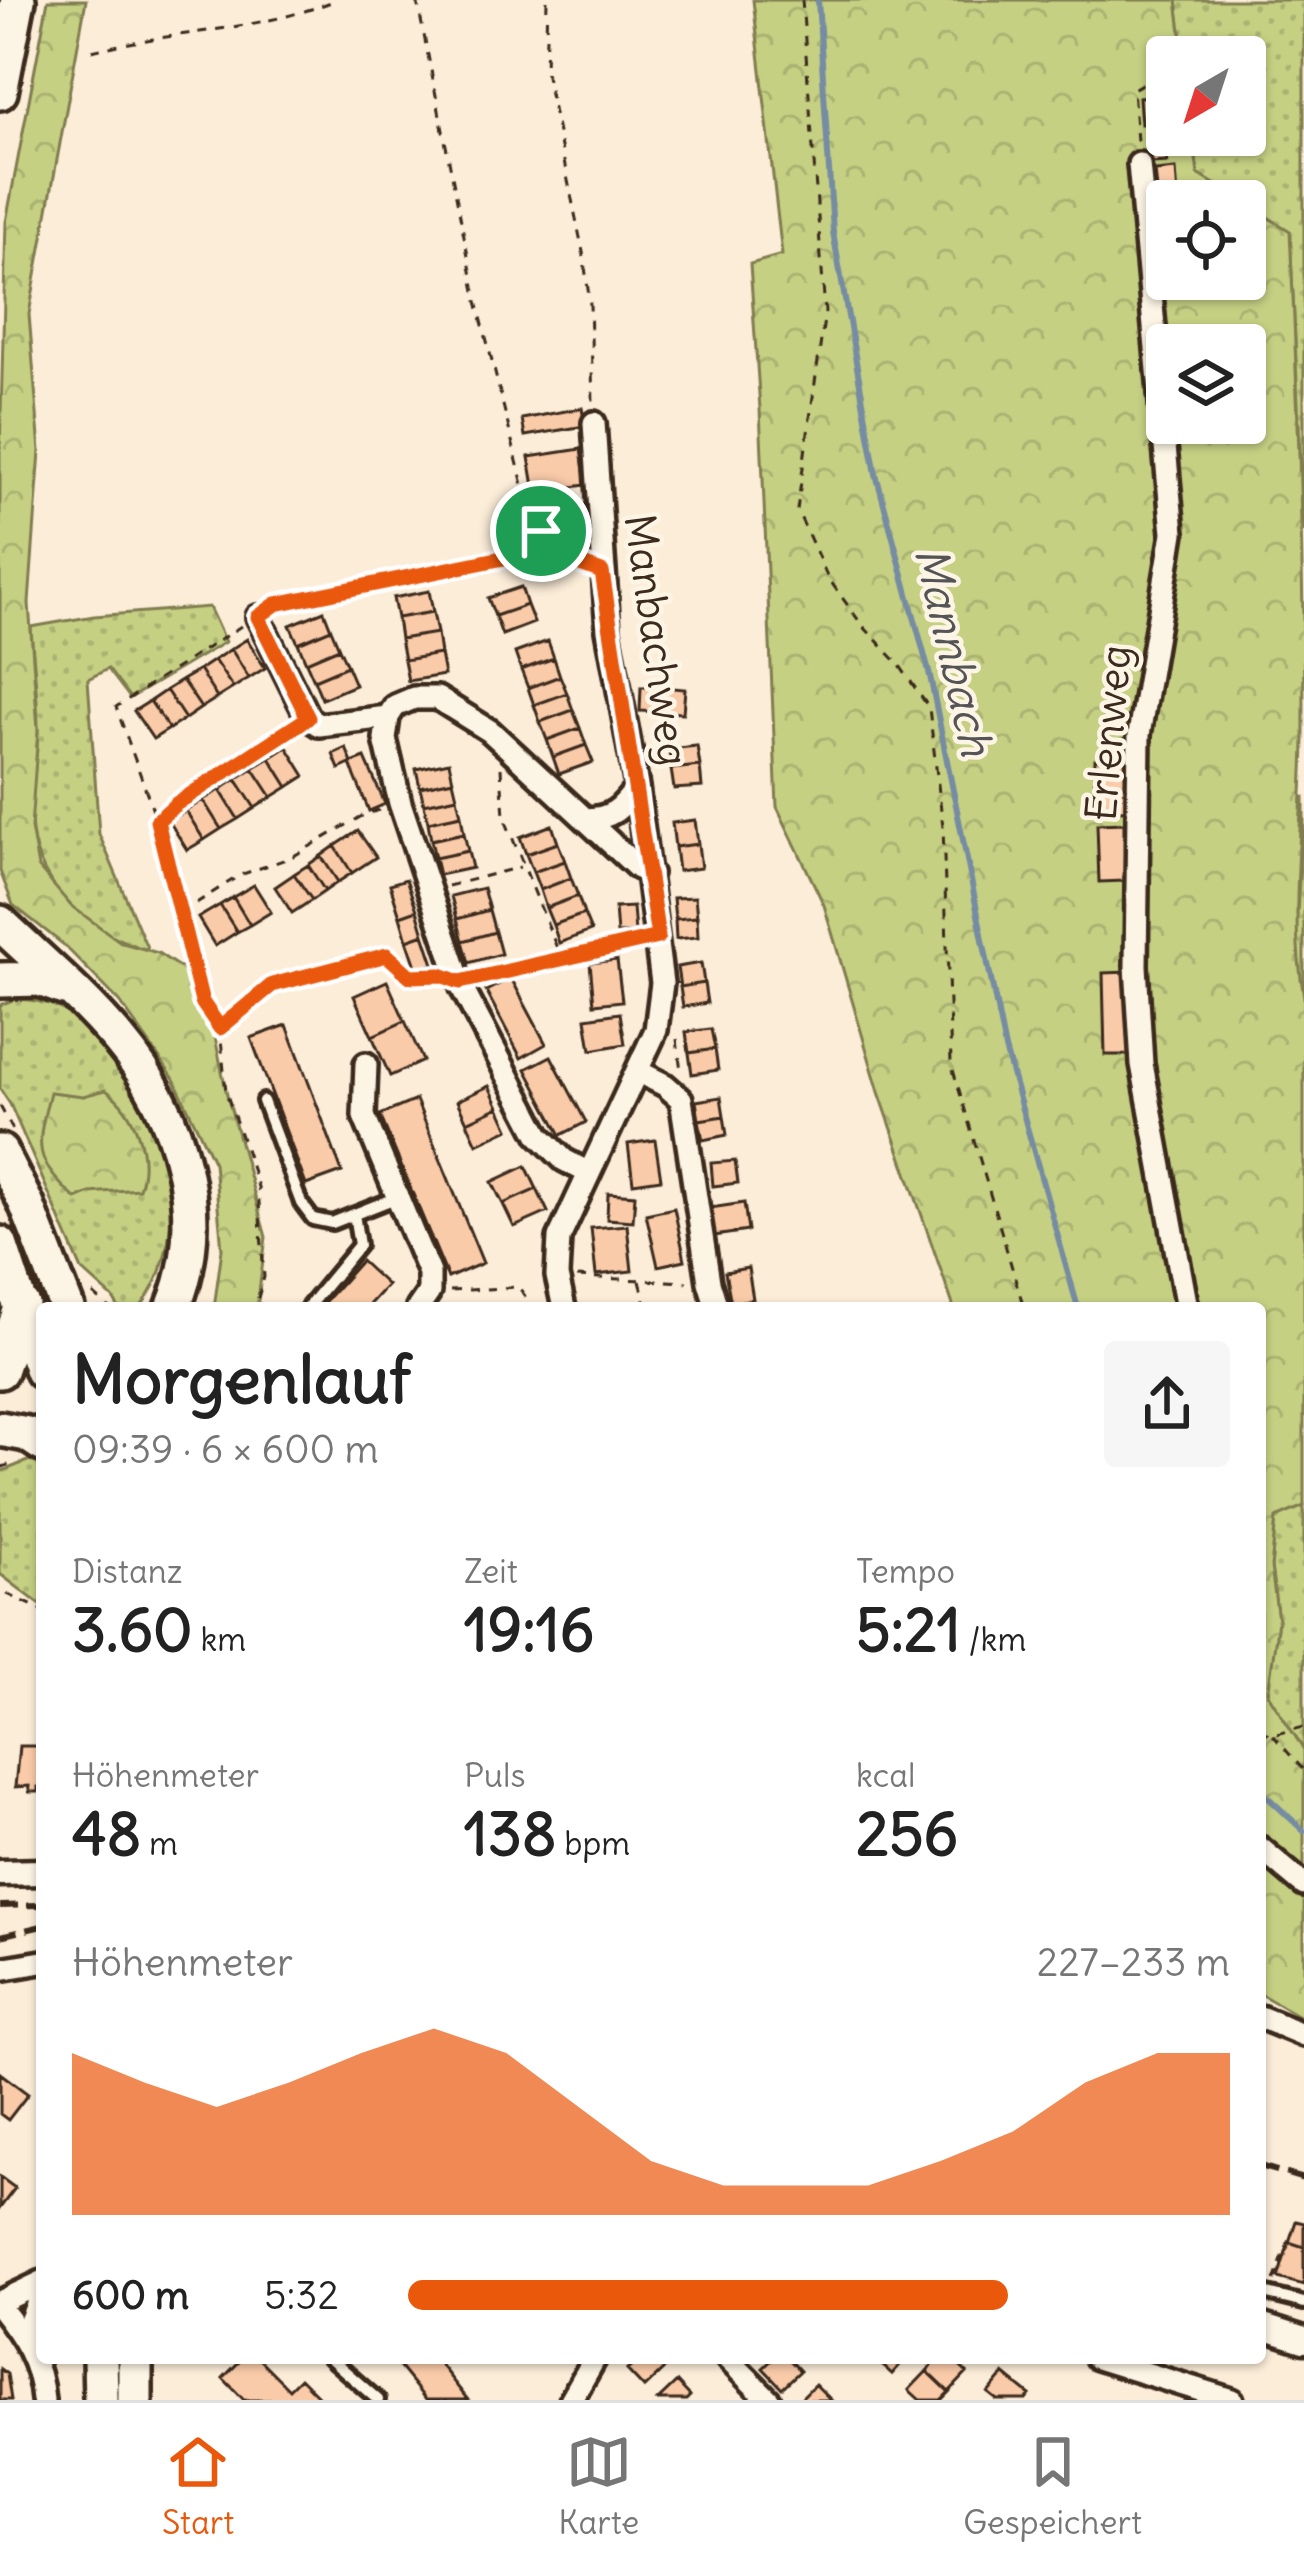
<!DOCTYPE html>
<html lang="de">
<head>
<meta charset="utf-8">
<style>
	:root { --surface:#fff; --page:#f6f6f6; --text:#222; --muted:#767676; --line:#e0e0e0; --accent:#ea580c }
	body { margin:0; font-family:Delius,sans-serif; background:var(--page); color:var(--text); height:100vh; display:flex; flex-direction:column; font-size:45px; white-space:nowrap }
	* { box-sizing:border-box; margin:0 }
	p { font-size:39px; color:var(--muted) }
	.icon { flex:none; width:66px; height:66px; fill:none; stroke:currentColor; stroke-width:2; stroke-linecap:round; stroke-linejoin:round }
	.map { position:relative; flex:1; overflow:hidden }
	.drawer { position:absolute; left:36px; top:1302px; width:1230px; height:1062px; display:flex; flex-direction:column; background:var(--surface); border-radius:12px; box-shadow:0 3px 9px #0004 }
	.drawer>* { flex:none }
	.needle { width:78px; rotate:219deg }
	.fabs { position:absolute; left:1146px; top:36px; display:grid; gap:24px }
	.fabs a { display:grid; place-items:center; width:120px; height:120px; border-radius:12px; background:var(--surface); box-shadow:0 3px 9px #0004; font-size:60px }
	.pin { position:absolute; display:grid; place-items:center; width:102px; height:102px; color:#fff; margin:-51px; border:6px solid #fff; border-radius:50%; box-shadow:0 3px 12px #0007 }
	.round { display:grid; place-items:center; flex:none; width:126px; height:126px; border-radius:12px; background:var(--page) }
	.overview { display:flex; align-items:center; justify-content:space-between; height:204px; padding:0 36px }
	h1 { font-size:66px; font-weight:800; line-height:90px }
	.stats { display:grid; grid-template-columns:repeat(3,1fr); gap:18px; height:204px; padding:12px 36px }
	.stats div { display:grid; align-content:center }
	.stats b { font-size:60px; font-weight:800 }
	.stats small { font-size:33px; font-weight:400 }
	.stats p { font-size:33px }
	.chart { height:336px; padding:24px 36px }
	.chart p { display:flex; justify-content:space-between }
	.chart svg { width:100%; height:216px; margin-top:12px; fill:var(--accent); opacity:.7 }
	ul { padding:0 36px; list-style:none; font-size:39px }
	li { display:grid; grid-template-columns:192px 144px 1fr; align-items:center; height:90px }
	li i { height:30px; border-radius:15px; background:var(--accent) }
	.tabs { display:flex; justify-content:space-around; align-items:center; height:168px; border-top:3px solid var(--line); background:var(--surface); font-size:33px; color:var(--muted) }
	.tabs a { display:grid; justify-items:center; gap:6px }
	.tabs .current { color:var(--accent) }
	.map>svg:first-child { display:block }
	.grass { fill:url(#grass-dots); stroke:#807d50; stroke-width:3 }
	.forest { fill:url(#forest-crowns); stroke:#807d50; stroke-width:3; fill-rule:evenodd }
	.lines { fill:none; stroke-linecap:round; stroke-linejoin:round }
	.stream { stroke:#768ca2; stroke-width:6 }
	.building { fill:#facba9; stroke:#3b2a1e; stroke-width:3 }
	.service-casing { stroke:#3b2a1e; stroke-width:20 }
	.minor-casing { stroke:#3b2a1e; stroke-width:30 }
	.tertiary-casing { stroke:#3b2a1e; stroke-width:33 }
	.primary-casing { stroke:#3b2a1e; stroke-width:42 }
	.path { stroke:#3b2a1e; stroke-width:3; stroke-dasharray:9 9; stroke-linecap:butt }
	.service { stroke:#fcf5e5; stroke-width:10 }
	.minor { stroke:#fcf5e5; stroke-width:21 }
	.tertiary { stroke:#fcf5e5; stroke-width:24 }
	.primary { stroke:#fcf5e5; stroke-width:33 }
	.rail { stroke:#3b2a1e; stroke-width:6; stroke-dasharray:18 9; stroke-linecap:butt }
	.route-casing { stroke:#fff; stroke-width:24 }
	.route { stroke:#ea580c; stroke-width:15 }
	.labels { text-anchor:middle; stroke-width:9; stroke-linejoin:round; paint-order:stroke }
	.street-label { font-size:42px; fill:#3b2a1e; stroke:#fcf5e5 }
	.water-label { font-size:45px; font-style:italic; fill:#545355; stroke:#fcf5e5 }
</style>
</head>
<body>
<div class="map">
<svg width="1304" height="2400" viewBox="0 0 1304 2400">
	<defs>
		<pattern id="grass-dots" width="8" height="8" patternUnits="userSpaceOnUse" patternTransform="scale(3)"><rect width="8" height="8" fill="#c5d083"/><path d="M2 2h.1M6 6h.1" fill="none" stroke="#aab371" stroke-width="1.8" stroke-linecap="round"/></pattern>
		<pattern id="forest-crowns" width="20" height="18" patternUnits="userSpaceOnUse" patternTransform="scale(3)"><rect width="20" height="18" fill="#c5d083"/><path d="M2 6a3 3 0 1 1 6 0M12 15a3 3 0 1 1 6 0" fill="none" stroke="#aab371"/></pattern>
	</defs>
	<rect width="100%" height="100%" fill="#fcedd9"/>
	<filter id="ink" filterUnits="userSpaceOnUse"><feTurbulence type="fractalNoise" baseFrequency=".00833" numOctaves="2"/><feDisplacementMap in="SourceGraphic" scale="24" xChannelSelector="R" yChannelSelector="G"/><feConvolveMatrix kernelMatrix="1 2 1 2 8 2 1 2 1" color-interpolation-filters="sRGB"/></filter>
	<g filter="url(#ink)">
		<path class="grass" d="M1177 0H1304V532L1290 231 1198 174 1193 135H1245V57H1184Z
			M209 607 225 642 130 698 108 669 88 679 99 834 148 950C94 935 38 889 32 831 28 798 38 763 38 729 38 695 33 661 31 627L94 616Z
			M1304 796V997L1295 947Z
			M15 999C35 1000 51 1002 68 1013 114 1045 169 1139 171 1195 173 1235 164 1276 140 1308H119L113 1298 82 1270 10 1104 0 1089V1005Z
			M30 1460 38 1464 42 1479V1606L0 1574V1472Z
			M1304 1506V1750L1267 1694 1278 1620 1271 1567 1276 1517Z"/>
		<path class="forest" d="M48 0H86L29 314 40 451 29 603 38 730 31 828 38 867 71 906 122 943 158 953 204 984 227 1095 266 1237 257 1308H214L222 1249 214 1163 174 1079 120 1002 64 945 13 905 0 871V452L6 222Z
			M753 0H1177L1184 57H1167V135H1193L1198 174 1242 201H1167V279H1245V203L1290 231C1298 399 1304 565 1304 733 1304 821 1288 911 1304 997V1506L1276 1518 1271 1567 1278 1620 1268 1694 1304 1750V2019L1260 1994V1308H954L879 1092 824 905 777 807 760 409 750 264 782 255ZM1167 345H1245V423H1167Z
			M106 1090C135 1111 151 1154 139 1189L90 1193 76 1199C31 1158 37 1146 50 1092L83 1096Z"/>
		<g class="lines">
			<path class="stream" d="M818 0 833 232 876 474 930 676 1005 1049 1078 1308
				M1260 1790 1304 1831"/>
		</g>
		<path class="building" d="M1167 95V122L1141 124 1139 97Z
			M1163 122 1167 162 1151 163 1147 123Z
			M1176 169 1178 197 1158 199 1155 171Z
			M582 408 585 426 525 436 522 419Z
			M581 449 586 485 535 492 529 457Z
			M590 504 593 538 559 542 557 527 549 528 547 509Z
			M521 587 527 605 495 616 488 598Z
			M429 591 433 612 397 618 393 598Z
			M527 605 534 623 502 635 495 616Z
			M324 611 331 629 298 643 290 625Z
			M433 612 437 633 400 639 397 618Z
			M331 629 339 648 306 662 298 643Z
			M437 633 440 654 404 660 400 639Z
			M247 639 265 668 249 678 231 649Z
			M548 641 554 658 521 670 515 653Z
			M339 648 347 666 314 680 306 662Z
			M231 649 249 678 233 688 214 660Z
			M440 654 444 675 408 681 404 660Z
			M554 658 560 676 528 688 521 670Z
			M214 660 233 688 217 698 199 670Z
			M347 666 355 685 322 699 314 680Z
			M199 670 217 698 201 708 182 680Z
			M560 676 567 693 534 705 528 688Z
			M182 680 201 708 185 719 166 690Z
			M641 687H662L660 712 640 711Z
			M662 687 685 689 683 713 660 712Z
			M166 690 185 719 169 729 150 701Z
			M567 693 573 710 540 722 534 705Z
			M150 701 169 729 153 739 134 711Z
			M573 710 580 728 547 740 540 722Z
			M580 728 586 745 553 757 547 740Z
			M586 745 593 762 559 774 553 757Z
			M697 746 700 766 671 769 669 749Z
			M287 747 305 776 288 787 270 758Z
			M346 748 352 763 365 758 385 804 369 811 350 764 339 769 333 754Z
			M270 758 288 787 272 797 253 768Z
			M1095 759 1128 760 1127 810 1094 809Z
			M449 762 453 780 420 787 416 769Z
			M700 766 702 787 674 789 671 769Z
			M253 768 272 797 255 808 236 779Z
			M236 779 255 808 238 819 220 790Z
			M453 780 457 797 424 804 420 787Z
			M220 790 238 819 221 829 203 800Z
			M457 797 461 815 428 822 424 804Z
			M203 800 221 829 204 840 186 811Z
			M186 811 204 840 187 850 169 821Z
			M461 815 464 833 431 840 428 822Z
			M695 820 698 844 675 847 672 823Z
			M1124 823 1125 881 1099 882 1097 824Z
			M552 825 558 843 526 854 520 837Z
			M358 831 376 857 352 873 335 846Z
			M464 833 468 851 435 858 431 840Z
			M558 843 565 861 533 872 526 854Z
			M698 844 701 868 678 871 675 847Z
			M335 846 352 873 338 882 321 856Z
			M468 851 472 868 439 875 435 858Z
			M321 856 338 882 325 891 308 865Z
			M565 861 571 878 540 890 533 872Z
			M308 865 325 891 312 900 294 874Z
			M294 874 312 900 292 913 275 887Z
			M571 878 578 896 546 908 540 890Z
			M406 879 417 910 400 916 390 884Z
			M254 885 271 912 250 925 233 897Z
			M483 888 489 910 457 919 451 896Z
			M578 896 584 914 553 925 546 908Z
			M233 897 250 925 237 932 220 905Z
			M695 897 697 917 675 919 673 898Z
			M220 905 237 932 215 946 198 918Z
			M633 907 635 933 617 934 615 908Z
			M417 910 424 934 407 940 400 916Z
			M489 910 495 932 463 941 457 919Z
			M584 914 591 931 559 943 553 925Z
			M697 917 698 937 676 939 675 919Z
			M495 932 501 954 469 963 463 941Z
			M424 934 434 964 417 969 407 940Z
			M617 960 622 1001 594 1004 590 963Z
			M701 963 704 983 680 987 677 967Z
			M1130 972 1132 1055H1105L1103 973Z
			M511 978 546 1044 521 1058 486 991Z
			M387 981 405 1021 372 1036 354 996Z
			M704 983 707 1003 683 1007 680 987Z
			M620 1013 625 1044 591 1050 586 1018Z
			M405 1021 423 1061 390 1076 372 1036Z
			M287 1025 342 1172 306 1185 251 1038Z
			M711 1029 715 1049 689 1053 686 1032Z
			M715 1049 718 1070 692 1074 689 1053Z
			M551 1056 586 1122 561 1135 526 1069Z
			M489 1086 499 1107 467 1122 457 1101Z
			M721 1097 724 1116 699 1120 696 1101Z
			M416 1100 483 1263 448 1278 380 1115Z
			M499 1107 509 1129 477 1144 467 1122Z
			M724 1116 727 1135 703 1140 699 1120Z
			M655 1140 661 1179 633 1183 628 1144Z
			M735 1161 738 1183 713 1186 711 1163Z
			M526 1166 537 1189 503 1204 492 1182Z
			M537 1189 548 1212 514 1227 503 1204Z
			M608 1193 635 1195 633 1221 607 1219Z
			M744 1203 748 1231 714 1236 710 1208Z
			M674 1208 685 1260 658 1266 646 1214Z
			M627 1225 632 1271 596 1275 591 1228Z
			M361 1261 387 1285 366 1308H319Z
			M748 1268 753 1299 731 1303 725 1272Z
			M19 1746H42V1787H38V1792H29V1786L15 1787Z
			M0 2073 28 2094 8 2120 0 2114Z
			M0 2177 15 2188 0 2208Z
			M1296 2221 1304 2223V2247L1289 2242Z
			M1289 2242 1304 2247V2285L1278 2278Z
			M243 2358H258L289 2389 300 2378 322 2400H244L223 2378Z
			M392 2358H435L468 2400H426Z
			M641 2358H656L665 2368 644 2388 627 2370Z
			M774 2358H788L800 2371 782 2388 763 2368Z
			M874 2358H906L892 2374Z
			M939 2358H951L967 2373 949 2392 927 2371Z
			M0 2369 7 2374 11 2400H0Z
			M927 2371 949 2392 941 2400H920L909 2390Z
			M1004 2374 1030 2395 1026 2400H997L988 2393Z
			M677 2382 690 2396 686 2400H658Z
			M815 2384 831 2400H799Z"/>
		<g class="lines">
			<defs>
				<path id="service" d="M263 1101 301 1203 313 1219 332 1223 395 1198
					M307 1308 359 1245 354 1214
					M1260 2292 1304 2303
					M330 2358 378 2400"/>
				<path id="minor" d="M1139 164 1173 533 1139 735 1136 966 1142 1064 1187 1308
					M258 617 308 718 319 725 388 717
					M585 819C612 819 622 808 637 787
					M366 1064 364 1116 429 1273V1292L418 1308
					M637 1071 665 1085 681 1099 709 1282 717 1308
					M587 1172 564 1160 539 1135 462 988 400 803 385 739 388 717 395 706 414 698H437L490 731 638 868 650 873
					M564 1308 557 1276 559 1238 656 1030 662 983 637 787 608 630 594 423
					M1260 1848 1304 1885
					M0 1969 42 1962
					M1260 2017 1304 2035
					M0 2302 42 2282
					M0 2307C23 2336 40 2362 43 2400
					M24 2337 42 2292
					M727 2358 769 2400
					M1097 2358 1232 2400
					M571 2400 595 2358"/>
				<path id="tertiary" d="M0 1873 42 1872
					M1260 2326 1304 2340"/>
				<path id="primary" d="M0 92 18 0
					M0 923C40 961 84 998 119 1040 181 1114 211 1217 173 1308
					M0 980 40 979 64 988
					M0 1152 26 1203 67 1308
					M0 1244 42 1371
					M0 1371 22 1305
					M0 1429 27 1434 42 1444
					M100 2358 101 2400
					M135 2358V2400"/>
			</defs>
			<use href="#service" class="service-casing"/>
			<use href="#minor" class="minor-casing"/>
			<use href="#tertiary" class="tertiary-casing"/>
			<use href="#primary" class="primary-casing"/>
			<path class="path" d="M417 0 477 301 523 485 541 531 580 565
				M547 0 545 71 583 252 590 304 593 402
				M802 0 825 312 797 510 828 578 862 625 898 663 929 708 943 827 951 1063 1024 1308
				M92 51C172 31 261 31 336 0
				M1137 141 1133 89 1154 77 1153 67
				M275 605 533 552 541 531
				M241 626 116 707 157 821 202 1002 220 1028 226 1092 258 1187 264 1277 255 1308
				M501 768 504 817 561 958
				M158 820 176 804 289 730
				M448 886 520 867
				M181 913 240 875 292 857 362 816 379 810
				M478 978 633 943
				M220 1028 273 984 387 955 410 976 434 975
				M677 1039 681 1071
				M0 1106 13 1130
				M577 1277 687 1282
				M640 1281 647 1308
				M450 1291 519 1287 532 1308
				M93 1294 109 1308
				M0 1468 16 1462
				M7 1594 42 1610
				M1260 1731 1273 1735 1304 1727
				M1273 1735 1304 1771
				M1274 2281 1289 2240"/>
			<use href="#service" class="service"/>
			<use href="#minor" class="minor"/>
			<use href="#tertiary" class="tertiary"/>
			<use href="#primary" class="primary"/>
			<path class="rail" d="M0 1906 42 1905
				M0 1936 42 1926
				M1260 2166 1304 2179"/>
		</g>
	</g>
	<g class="lines" filter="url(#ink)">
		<defs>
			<path id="route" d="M541 531 572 561 602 572 658 937 460 982 441 975 410 976 387 955 272 985 220 1028 202 1002 157 821 176 804 308 718 258 617 276 604 533 552Z"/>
		</defs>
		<use href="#route" class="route-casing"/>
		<use href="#route" class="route"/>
	</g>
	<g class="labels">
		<g class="street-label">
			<text transform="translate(657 640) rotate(82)" y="15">Manbachweg</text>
			<text transform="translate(1108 733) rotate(-85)" y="15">Erlenweg</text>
		</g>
		<g class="water-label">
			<text transform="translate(954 651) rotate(77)" y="16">Mannbach</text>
		</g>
	</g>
</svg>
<div class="fabs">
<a><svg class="needle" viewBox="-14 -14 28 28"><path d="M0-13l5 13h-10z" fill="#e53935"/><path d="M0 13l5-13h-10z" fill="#767676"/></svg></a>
<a><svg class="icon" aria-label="locate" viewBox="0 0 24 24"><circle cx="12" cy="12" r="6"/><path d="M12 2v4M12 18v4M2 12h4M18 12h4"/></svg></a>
<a><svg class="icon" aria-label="layers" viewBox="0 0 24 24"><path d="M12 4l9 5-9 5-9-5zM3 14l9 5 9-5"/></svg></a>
</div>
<div class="pin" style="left:541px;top:531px;background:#1e9e55"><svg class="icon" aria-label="arrive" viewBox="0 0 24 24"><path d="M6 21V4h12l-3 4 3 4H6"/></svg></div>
<section class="drawer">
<div class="overview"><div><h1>Morgenlauf</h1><p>09:39 · 6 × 600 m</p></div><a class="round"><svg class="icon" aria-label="share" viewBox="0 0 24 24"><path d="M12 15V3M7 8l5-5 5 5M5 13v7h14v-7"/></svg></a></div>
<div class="stats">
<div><p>Distanz</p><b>3.60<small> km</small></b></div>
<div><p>Zeit</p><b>19:16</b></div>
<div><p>Tempo</p><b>5:21<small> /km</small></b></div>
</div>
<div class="stats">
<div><p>Höhenmeter</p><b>48<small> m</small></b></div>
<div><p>Puls</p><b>138<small> bpm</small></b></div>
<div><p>kcal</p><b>256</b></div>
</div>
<div class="chart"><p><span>Höhenmeter</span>227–233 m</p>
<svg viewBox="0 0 160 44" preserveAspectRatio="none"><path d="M0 44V11L10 17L20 22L30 17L40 11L50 6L60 11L70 22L80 33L90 38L100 38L110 38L120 33L130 27L140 17L150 11L160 11V44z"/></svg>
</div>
<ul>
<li><b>600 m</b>5:32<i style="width:73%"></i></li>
</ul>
</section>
</div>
<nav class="tabs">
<a class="current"><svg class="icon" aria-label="home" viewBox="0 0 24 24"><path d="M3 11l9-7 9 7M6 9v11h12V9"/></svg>Start</a>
<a><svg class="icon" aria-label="map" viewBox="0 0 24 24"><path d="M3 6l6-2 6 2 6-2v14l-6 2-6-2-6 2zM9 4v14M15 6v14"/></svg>Karte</a>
<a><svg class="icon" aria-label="saved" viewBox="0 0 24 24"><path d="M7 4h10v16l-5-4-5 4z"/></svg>Gespeichert</a>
</nav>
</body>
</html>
